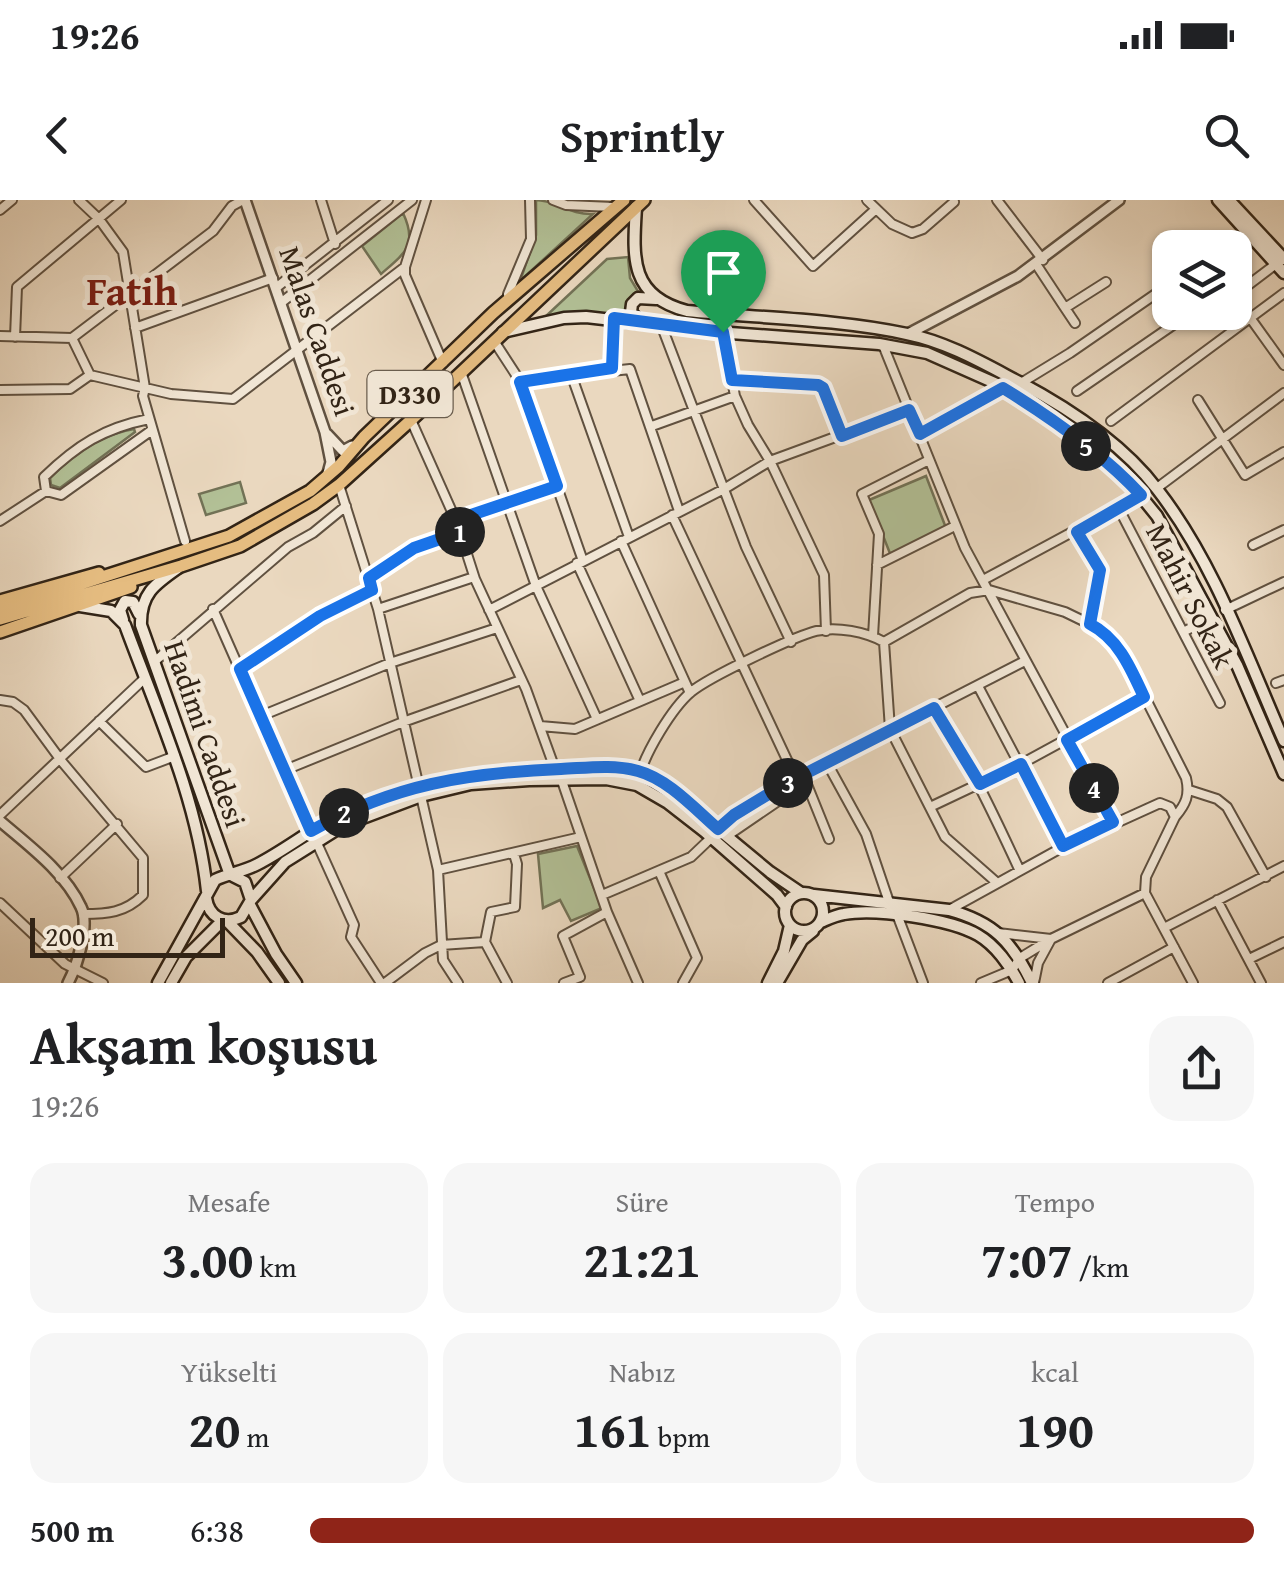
<!DOCTYPE html>
<html lang="tr">
<head>
<meta charset="utf-8">
<style>
	:root { --surface:#fff; --page:#f6f6f6; --text:#202124; --muted:#757577; --accent:#8f2418 }
	body { margin:0; font-family:"Gentium Book Plus",serif; background:var(--page); color:var(--text); height:100vh; display:flex; flex-direction:column; font-size:38px; white-space:nowrap }
	* { box-sizing:border-box; margin:0 }
	p { font-size:32px; color:var(--muted) }
	.icon { flex:none; width:55px; height:55px; fill:none; stroke:currentColor; stroke-width:2; stroke-linecap:round; stroke-linejoin:round }
	.map { position:relative; height:783px; overflow:hidden }
	.sheet { display:flex; flex-direction:column; background:var(--surface); flex:1 }
	.sheet>* { flex:none }
	.buttons { position:absolute; left:1152px; top:30px; display:grid; gap:20px }
	.buttons a { display:grid; place-items:center; width:100px; height:100px; border-radius:20px; background:var(--surface); box-shadow:0 2px 8px #0004; font-size:50px }
	.scale { position:absolute; left:30px; bottom:25px; width:195px; box-sizing:border-box; padding-left:10px; border:5px solid #322416; border-top:0; font-size:28px; line-height:35px; white-space:nowrap; color:#322416; -webkit-text-stroke:8px #f1e6d5; paint-order:stroke }
	.pin { position:absolute; display:grid; place-items:center; width:85px; height:85px; color:#fff; margin:-102px -42px; border-radius:50% 50% 50% 0; rotate:-45deg; box-shadow:0 0 10px #0007 }
	.pin .icon { rotate:45deg }
	.km { position:absolute; width:50px; height:50px; margin:-25px; border-radius:50%; background:#222; color:#fff; font-size:28px; line-height:50px; text-align:center }
	.round { display:grid; place-items:center; flex:none; width:105px; height:105px; border-radius:30px; background:var(--page) }
	.headline { display:flex; align-items:center; justify-content:space-between; height:170px; padding:0 30px }
	h1 { font-size:55px; font-weight:600; line-height:75px }
	.stats { display:grid; grid-template-columns:repeat(3,1fr); gap:15px; height:170px; padding:10px 30px }
	.stats div { display:grid; align-content:center; border-radius:25px; background:var(--page); text-align:center }
	.stats b { font-size:50px; font-weight:600 }
	.stats small { font-size:28px; font-weight:400 }
	.stats p { font-size:28px }
	ul { padding:0 30px; list-style:none; font-size:32px }
	li { display:grid; grid-template-columns:160px 120px 1fr; align-items:center; height:75px }
	li i { height:25px; border-radius:12px; background:var(--accent) }
	.status { display:flex; justify-content:space-between; align-items:center; height:70px; padding:0 50px; background:var(--surface); direction:ltr }
	.status svg { height:28px; fill:currentColor }
	header { display:flex; justify-content:space-between; align-items:center; height:130px; padding:0 30px; background:var(--surface); font-size:45px; font-weight:600 }
	.map>svg:first-child { display:block }
	.green { fill:#b2c096; stroke:#727256; stroke-width:2.5 }
	.lines { fill:none; stroke-linecap:round; stroke-linejoin:round }
	.minor-casing { stroke:#605140; stroke-width:12 }
	.tertiary-casing { stroke:#605140; stroke-width:14 }
	.secondary-casing { stroke:#322416; stroke-width:15 }
	.trunk-casing { stroke:#322416; stroke-width:16 }
	.minor { stroke:#f1e6d5; stroke-width:8 }
	.tertiary { stroke:#f1e6d5; stroke-width:9 }
	.secondary { stroke:#f1e6d5; stroke-width:10 }
	.trunk { stroke:#e5bc80; stroke-width:11 }
	.route-casing { stroke:#fff; stroke-width:20 }
	.route { stroke:#1a73e8; stroke-width:12 }
	.labels { text-anchor:middle; stroke-width:10; stroke-linejoin:round; paint-order:stroke }
	.shield { fill:#f1e6d5; stroke:#6b5e4f; stroke-width:2.5 }
	.shield-label { font-size:28px; font-weight:bold; fill:#322416 }
	.street-label { font-size:30px; fill:#322416; stroke:#f1e6d5 }
	.district-label { font-size:40px; font-weight:bold; fill:#7a1f14; stroke:#f1e6d5 }
</style>
</head>
<body>
<div class="status"><b>19:26</b><svg viewBox="0 0 49 12"><path d="M0 12V9h3v3zM5 12V6h3v6zM10 12V3h3v9zM15 12V0h3v12zM26 1h20v11H26zM47 4h2v5h-2z"/></svg></div>
<header><svg class="icon" aria-label="back" viewBox="0 0 24 24"><path d="M15 5l-7 7 7 7"/></svg>Sprintly<svg class="icon" aria-label="search" viewBox="0 0 24 24"><circle cx="10" cy="10" r="6"/><path d="M15 15l6 6"/></svg></header>
<div class="map">
<svg width="1284" height="783" viewBox="0 0 1284 783">
	<rect width="100%" height="100%" fill="#ead8bf"/>
	<filter id="stains"><feTurbulence type="fractalNoise" baseFrequency=".002" numOctaves="4"/><feColorMatrix values="0 0 0 0 .2 0 0 0 0 .09 0 0 0 0 .02 0 0 0 .5 -.17"/></filter>
	<radialGradient id="worn" r=".72"><stop offset=".6" stop-color="#630" stop-opacity="0"/><stop offset="1" stop-color="#630" stop-opacity=".3"/></radialGradient>
	<path class="green" d="M536 0C555 0 570 15 593 14L520 81 536 35Z
		M403 13C418 45 405 53 381 74L362 46Z
		M628 57 630 78 639 93 630 99 627 115 562 113 545 117 607 59Z
		M134 229 135 232 60 288 51 285 50 278C73 255 101 234 134 229Z
		M926 276 946 328 891 356 869 300Z
		M240 282 246 303 206 315 199 294Z
		M577 646 602 708 571 721 560 700 543 708 538 654Z"/>
	<g class="lines">
		<defs>
			<path id="minor" d="M79 0 99 19 123 52 145 188 143 196 185 341
				M321 0 335 44
				M553 0 566 5 613 7
				M754 0 813 66 876 9
				M867 0 892 24 912 33 923 29 954 2
				M997 0 1043 60
				M0 10 12 0
				M1036 64 1065 108 1106 82
				M405 67V75L443 163
				M277 87 388 0
				M508 94 531 39 530 0
				M1235 95 1276 64
				M282 102 412 0
				M1065 108 1075 123
				M1251 119 1284 165
				M662 127 746 347 791 442
				M135 128 273 78
				M723 132 735 196 748 225 770 261 824 375 826 431
				M0 136 72 138 213 31 232 6 243 0
				M15 137 17 87 121 0
				M72 138 90 175
				M494 141 520 181 583 361
				M883 145 965 348 1113 622
				M611 168 614 118
				M461 172 536 386 597 519
				M571 174 629 337
				M732 180 818 185 823 188 842 237
				M520 181 630 169 679 311
				M1021 183 1070 153 1170 84
				M0 190 70 189 90 175 171 194 233 199 405 67 426 0
				M1077 191 1192 112
				M1198 200 1245 275 1284 252
				M411 220 457 323 475 379 526 489 555 569
				M1111 221 1284 93
				M652 226 735 196
				M920 234 1003 189
				M339 285 378 409 438 670 443 760 458 783
				M1157 288 1284 193
				M46 291 61 295 152 230
				M1119 309 1220 503
				M672 315 796 579 806 582 829 639
				M456 319 557 286
				M0 321 46 291 44 277C77 245 104 228 149 219
				M1077 331 1100 370 1090 424
				M621 341 690 493
				M1253 345 1284 330
				M577 363 640 501
				M877 365 955 326
				M369 378 414 348 460 332
				M983 380 1141 295
				M213 409 311 631
				M378 409 474 377
				M489 410 724 289 770 261 909 210
				M1225 410 1284 382
				M1185 431 1211 418
				M873 436 879 334 862 294 929 260
				M884 442 970 393 989 390 1065 412 1104 431 1124 456 1186 578C1190 595 1186 604 1175 617
				M154 462 288 347 313 333 346 306
				M240 469 320 415 372 390
				M1276 483 1284 480
				M978 486 1063 647
				M0 500 13 502 24 510 63 563 143 658V695C125 713 107 714 83 714
				M934 508C968 560 993 613 1019 669
				M261 516 390 463 497 428
				M99 521 146 567 175 556
				M540 526 575 529 685 482
				M827 563 866 634 889 702
				M285 570 403 522 521 480
				M639 577C645 553 672 508 691 492 709 477 793 437 816 431 837 426 866 432 884 442L890 529 945 637 995 681
				M562 581 607 712 638 783
				M1189 590 1217 599 1227 607 1266 677
				M930 607 1021 564 1144 497
				M0 615 145 478
				M718 629 734 615 785 584 1025 461
				M727 636 806 582
				M316 641 354 725 351 737 381 783
				M438 670 581 637
				M659 671 697 758 683 783
				M60 678 117 624
				M602 695 691 657 712 637
				M1217 700 1261 783
				M0 703 65 764 103 783
				M949 710 1063 647 1160 603 1170 607 1175 617 1146 677 1145 693 1193 783
				M898 717 923 783
				M1164 728 1284 666
				M998 733 1051 739 1038 763 1034 783
				M485 742 491 712 515 707 517 664 514 654
				M485 742 507 783
				M1249 759 1284 742
				M385 783 425 753 441 745 485 742
				M564 783 580 777 563 736 607 712
				M981 783 1012 770 1020 758 1051 739 1145 693
				M1108 783 1174 747"/>
			<path id="tertiary" d="M245 0 325 232 331 262 328 273
				M908 134 1018 76 1119 0
				M327 234 343 251 352 246
				M0 621C28 645 65 672 81 707 90 725 77 766 68 783"/>
			<path id="secondary" d="M1218 0 1284 73
				M1229 0 1284 59
				M636 7C633 57 629 96 687 111 758 118 837 119 907 134 947 142 983 163 1019 182 1070 209 1122 243 1157 289 1214 362 1247 457 1284 541
				M640 122 631 112 632 104 638 98 656 99
				M503 132 564 118 586 117 717 132 879 144 927 153 997 184 1092 250 1127 279 1157 316 1237 465 1284 574
				M178 368C155 384 140 394 141 425L230 675
				M80 406 111 411 125 425C157 512 197 598 207 691
				M123 420 120 410 125 401 133 402 139 414
				M233 676 245 682 251 700
				M785 712a19 19 0 1 1 38 0a19 19 0 1 1-38 0Z
				M814 695 949 710C994 722 1012 742 1032 783
				M206 698C209 717 224 725 241 717L251 700 285 662 344 625 421 596 471 584 529 580 606 579 637 585 668 603 704 631 777 695 786 707
				M250 705 276 754 296 783
				M227 721 257 752 279 783
				M821 722C828 719 836 715 844 714 875 708 950 719 978 735 995 745 1010 765 1019 783
				M158 783 215 680C229 673 243 672 258 664 285 650 310 630 337 616 406 582 479 572 554 569 592 568 625 563 660 581L770 672 801 693
				M171 783 186 757 223 720
				M768 783 784 751 790 725
				M777 783 802 740 813 731"/>
			<path id="trunk" d="M0 401 99 373
				M0 410 229 336 310 291 339 266 364 237 493 113 624 0
				M0 419 181 366 240 346 313 304 339 285 411 220 644 0
				M0 432 131 387"/>
		</defs>
		<use href="#minor" class="minor-casing"/>
		<use href="#tertiary" class="tertiary-casing"/>
		<use href="#secondary" class="secondary-casing"/>
		<use href="#trunk" class="trunk-casing"/>
		<use href="#minor" class="minor"/>
		<use href="#tertiary" class="tertiary"/>
		<use href="#secondary" class="secondary"/>
		<use href="#trunk" class="trunk"/>
	</g>
	<g class="lines">
		<defs>
			<path id="route" d="M614 118 723 132 732 180 818 185 823 188 842 236 909 210 920 234 1003 188C1052 218 1102 253 1141 295L1077 332 1100 370 1090 424C1119 439 1131 469 1144 497L1067 540 1113 622 1063 646 1021 564 980 584 934 508 785 584 734 615 718 629C695 609 668 579 638 571 613 564 586 568 561 569 468 573 394 584 311 631L240 469 320 416 372 390 369 378 414 348 460 332 456 320 557 286 520 182 612 168Z"/>
		</defs>
		<use href="#route" class="route-casing"/>
		<use href="#route" class="route"/>
	</g>
	<g class="labels">
		<rect class="shield" x="367.5" y="171" width="85" height="46" rx="8"/>
		<g class="shield-label">
			<text x="410" y="204">D330</text>
		</g>
		<g class="street-label">
			<text transform="translate(317 131) rotate(71)" y="10">Malas Caddesi</text>
			<text transform="translate(1190 396) rotate(63)" y="10">Mahir Sokak</text>
			<text transform="translate(205 534) rotate(71)" y="10">Hadimi Caddesi</text>
		</g>
		<g class="district-label">
			<text x="132" y="105">Fatih</text>
		</g>
	</g>
	<rect width="100%" height="100%" filter="url(#stains)"/>
	<rect width="100%" height="100%" fill="url(#worn)"/>
</svg>
<div class="buttons">
<a><svg class="icon" aria-label="layers" viewBox="0 0 24 24"><path d="M12 4l9 5-9 5-9-5zM3 14l9 5 9-5"/></svg></a>
</div>
<div class="scale">200 m</div>
<div class="pin" style="left:723px;top:132px;background:#1e9e55"><svg class="icon" aria-label="arrive" viewBox="0 0 24 24"><path d="M6 21V4h12l-3 4 3 4H6"/></svg></div>
<b class="km" style="left:460px;top:332px">1</b>
<b class="km" style="left:344px;top:613px">2</b>
<b class="km" style="left:788px;top:583px">3</b>
<b class="km" style="left:1094px;top:588px">4</b>
<b class="km" style="left:1086px;top:246px">5</b>
</div>
<section class="sheet">
<div class="headline"><div><h1>Akşam koşusu</h1><p>19:26</p></div><a class="round"><svg class="icon" aria-label="share" viewBox="0 0 24 24"><path d="M12 15V3M7 8l5-5 5 5M5 13v7h14v-7"/></svg></a></div>
<div class="stats">
<div><p>Mesafe</p><b>3.00<small> km</small></b></div>
<div><p>Süre</p><b>21:21</b></div>
<div><p>Tempo</p><b>7:07<small> /km</small></b></div>
</div>
<div class="stats">
<div><p>Yükselti</p><b>20<small> m</small></b></div>
<div><p>Nabız</p><b>161<small> bpm</small></b></div>
<div><p>kcal</p><b>190</b></div>
</div>
<ul>
<li><b>500 m</b>6:38<i style="width:100%"></i></li>
</ul>
</section>
</body>
</html>
